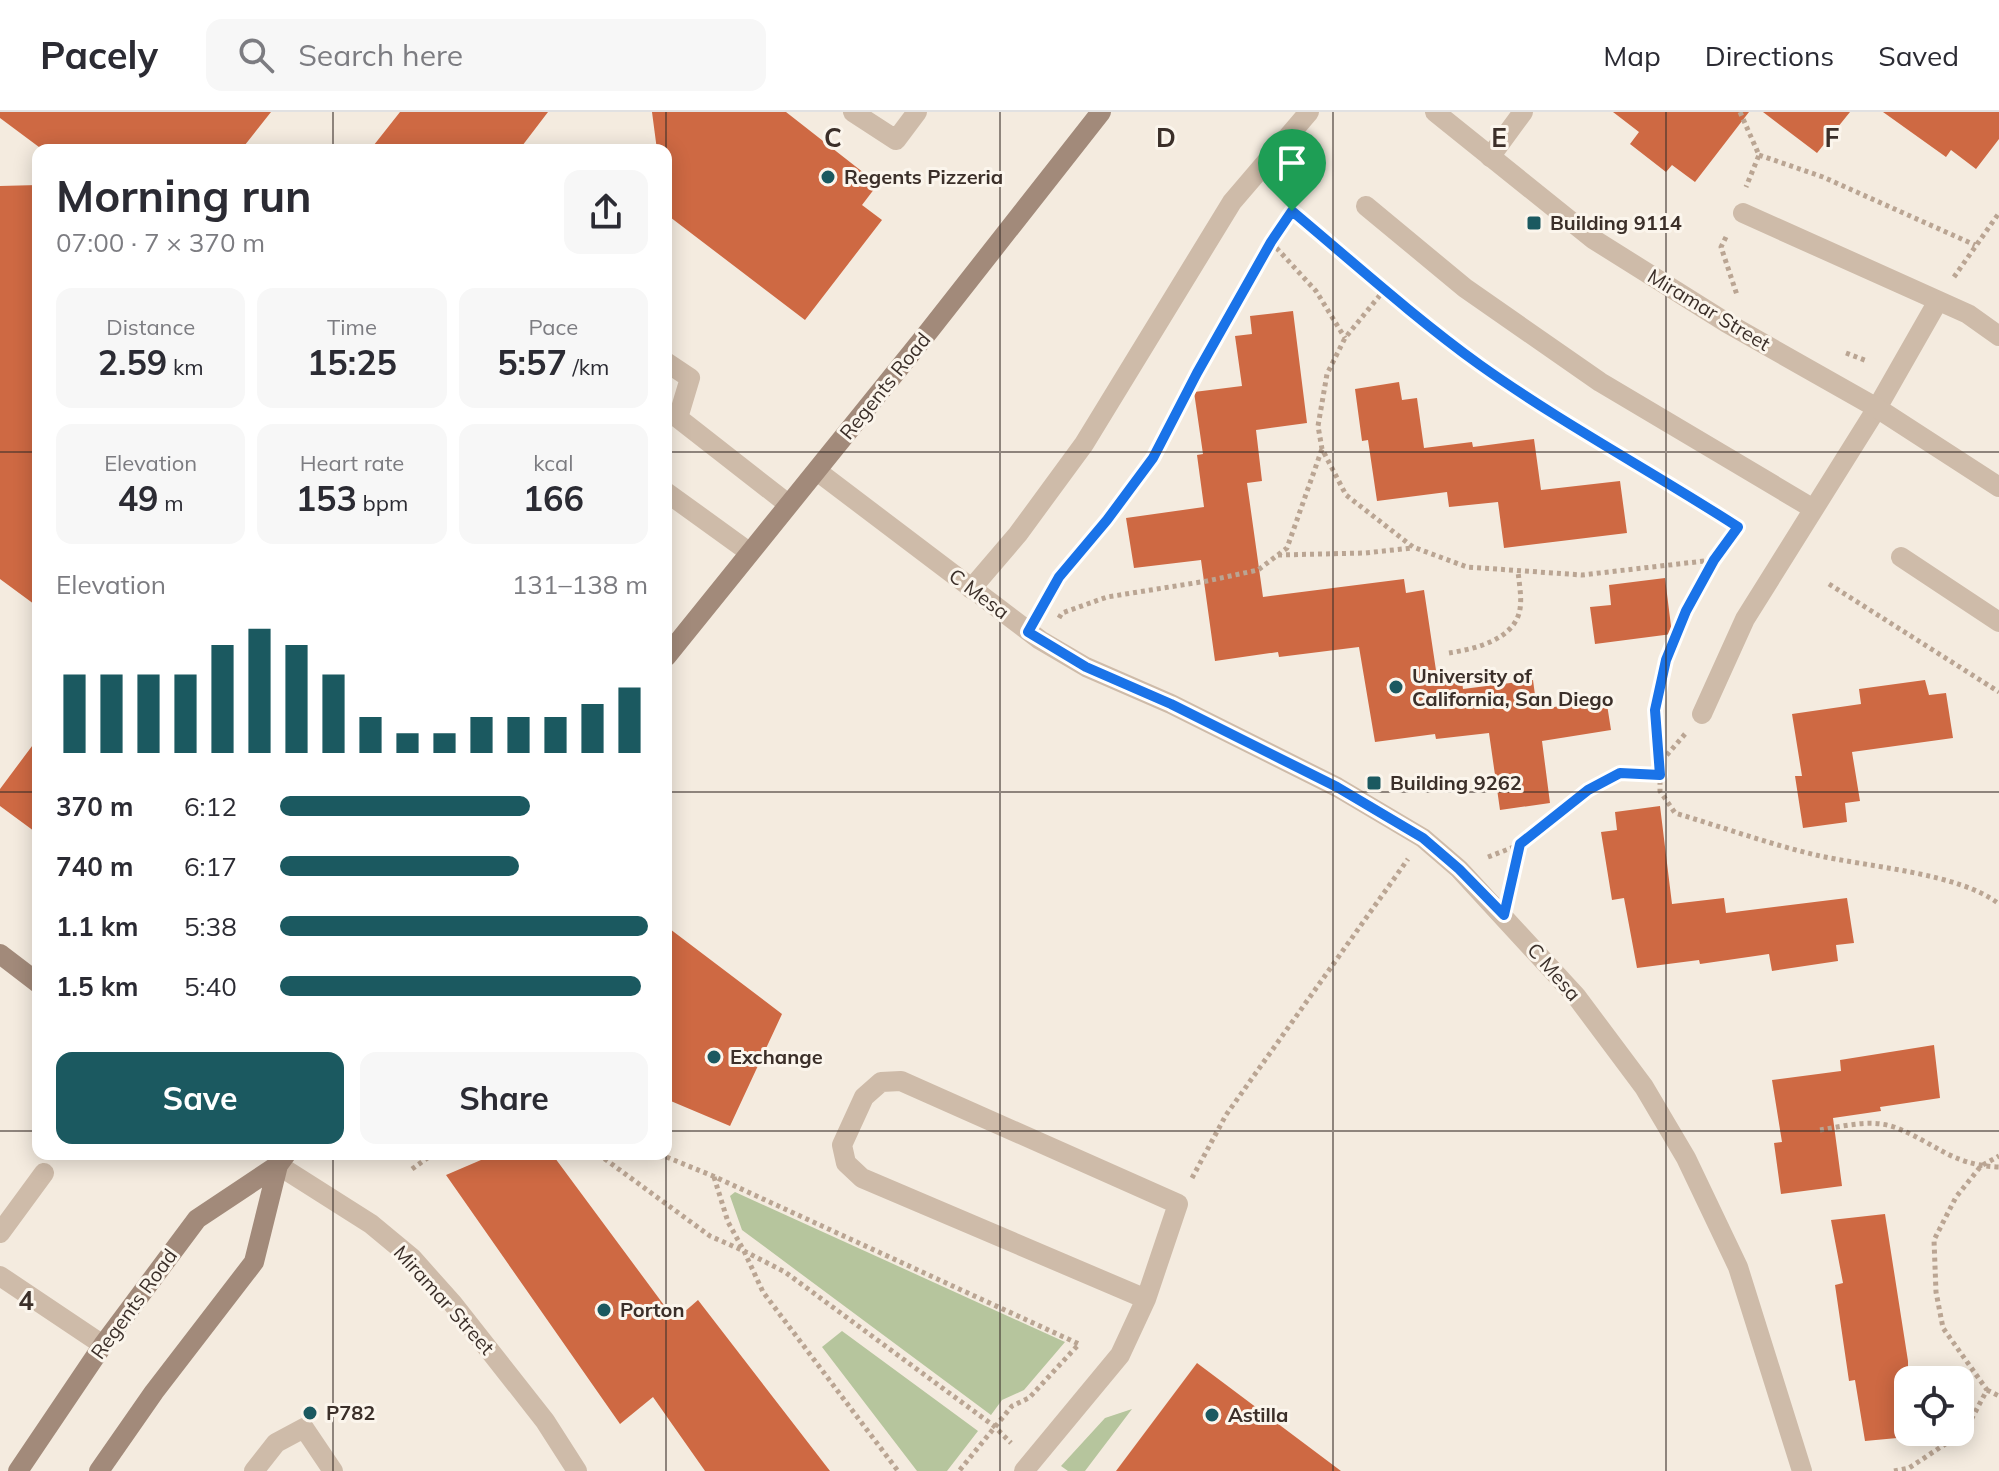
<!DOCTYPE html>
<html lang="en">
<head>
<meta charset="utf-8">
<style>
	:root { --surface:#fff; --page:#f7f7f7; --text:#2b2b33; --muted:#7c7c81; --line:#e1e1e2; --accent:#1b5960 }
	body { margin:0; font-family:Mulish,sans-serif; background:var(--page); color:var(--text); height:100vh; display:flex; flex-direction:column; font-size:30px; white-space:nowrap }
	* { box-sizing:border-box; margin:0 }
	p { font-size:26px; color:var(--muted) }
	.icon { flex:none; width:44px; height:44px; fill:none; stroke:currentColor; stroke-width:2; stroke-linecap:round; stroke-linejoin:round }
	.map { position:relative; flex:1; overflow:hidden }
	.sheet { position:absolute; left:32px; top:32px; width:640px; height:1016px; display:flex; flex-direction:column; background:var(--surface); border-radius:16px; box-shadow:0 4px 20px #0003 }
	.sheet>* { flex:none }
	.tools { position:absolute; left:1894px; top:1254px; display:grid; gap:16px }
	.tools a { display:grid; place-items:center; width:80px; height:80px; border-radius:16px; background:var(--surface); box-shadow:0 4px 20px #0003; font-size:40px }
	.pin { position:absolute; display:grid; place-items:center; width:68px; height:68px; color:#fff; margin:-82px -34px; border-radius:50% 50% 50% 0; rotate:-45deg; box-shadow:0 0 8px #0007 }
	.pin .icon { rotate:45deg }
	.round { display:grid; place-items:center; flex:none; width:84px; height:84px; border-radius:16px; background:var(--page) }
	.summary { display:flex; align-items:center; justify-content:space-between; height:136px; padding:0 24px }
	h1 { font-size:44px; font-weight:700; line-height:60px }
	.figures { display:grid; grid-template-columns:repeat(3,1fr); gap:12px; height:136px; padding:8px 24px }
	.figures div { display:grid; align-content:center; border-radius:16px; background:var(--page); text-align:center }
	.figures b { font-size:34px; font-weight:700 }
	.figures small { font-size:22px; font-weight:400 }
	.figures p { font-size:22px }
	.chart { height:224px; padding:16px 24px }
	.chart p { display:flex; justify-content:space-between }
	.chart svg { width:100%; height:144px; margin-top:8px; stroke:var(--accent); stroke-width:6 }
	.action { display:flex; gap:16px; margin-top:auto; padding:16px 24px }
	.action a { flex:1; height:92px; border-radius:16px; background:var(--accent); color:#fff; font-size:32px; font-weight:700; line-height:92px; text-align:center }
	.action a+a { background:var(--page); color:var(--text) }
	ul { padding:0 24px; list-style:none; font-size:26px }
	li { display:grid; grid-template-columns:128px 96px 1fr; align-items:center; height:60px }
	li i { height:20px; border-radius:10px; background:var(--accent) }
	header { display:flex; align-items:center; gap:48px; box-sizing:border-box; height:112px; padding:0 40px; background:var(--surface); border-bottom:2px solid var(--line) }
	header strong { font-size:38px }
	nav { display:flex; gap:44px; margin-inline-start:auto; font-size:28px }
	.search { width:560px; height:72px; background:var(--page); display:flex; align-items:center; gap:20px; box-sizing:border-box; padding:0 28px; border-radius:16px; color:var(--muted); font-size:30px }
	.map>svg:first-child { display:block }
	.green { fill:#b6c59d }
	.building { fill:#ce6943 }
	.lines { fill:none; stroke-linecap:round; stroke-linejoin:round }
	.path { stroke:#baa593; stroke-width:5; stroke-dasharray:4 4; stroke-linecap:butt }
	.lane { stroke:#cebba9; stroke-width:20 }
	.street { stroke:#cebba9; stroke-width:20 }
	.secondary { stroke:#a28a7a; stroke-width:20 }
	.route-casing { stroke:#fff; stroke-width:16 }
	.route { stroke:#1a73e8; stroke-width:10 }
	.grid { fill:none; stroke:#3b2f29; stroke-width:2; stroke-opacity:0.55 }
	.poi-dot { fill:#1b5960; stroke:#fbf5ec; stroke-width:3 }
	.labels { text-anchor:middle; stroke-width:6; stroke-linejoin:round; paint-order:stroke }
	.poi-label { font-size:20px; font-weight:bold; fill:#3b2f29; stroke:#fbf5ec; text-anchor:start }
	.street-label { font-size:20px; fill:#3b2f29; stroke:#fbf5ec }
	.grid-label { font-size:26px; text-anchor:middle; font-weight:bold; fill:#3b2f29; stroke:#fbf5ec; stroke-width:6; stroke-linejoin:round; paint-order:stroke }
</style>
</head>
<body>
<header>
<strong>Pacely</strong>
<div class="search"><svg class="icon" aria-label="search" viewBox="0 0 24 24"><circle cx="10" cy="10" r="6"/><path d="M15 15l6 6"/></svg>Search here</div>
<nav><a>Map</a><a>Directions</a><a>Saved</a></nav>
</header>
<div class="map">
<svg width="1999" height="1359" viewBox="0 0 1999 1359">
	<rect width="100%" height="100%" fill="#f4ebdf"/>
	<path class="green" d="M735 1080 1065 1230 1024 1278 1002 1288 991 1303 742 1118 730 1084Z
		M842 1219 978 1319 947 1359H917L822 1235Z
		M1132 1297 1085 1359H1068L1061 1354 1105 1306Z"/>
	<path class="building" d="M0 0H271L241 38H43L0 6Z
		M400 0H548L519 38H370Z
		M652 0H786L878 72 862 93 882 108 805 208 666 102V38H657Z
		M1613 0H1749L1695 70 1672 53 1666 60 1630 32 1639 20Z
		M1763 0H1850L1817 41Z
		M1883 0H1999V27L1976 57 1951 38 1946 45Z
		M38 73V495L0 467V74Z
		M1293 199 1307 311 1256 318 1262 369 1247 371 1263 485 1404 467 1406 481 1424 478 1437 565 1461 562 1463 577 1533 568 1537 598 1606 586 1611 618 1542 629 1550 691 1500 698 1489 621 1436 627 1435 622 1375 630 1359 535 1279 545 1278 540 1215 549 1201 448 1134 456 1126 406 1204 395 1197 343 1203 342 1194 280 1242 274 1235 224 1252 222 1250 204Z
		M1399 270 1402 288 1417 286 1424 336 1472 330 1473 335 1534 327 1541 378 1620 369 1627 421 1504 436 1498 390 1449 395 1447 380 1377 389 1368 328 1362 329 1355 277Z
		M1665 466 1672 522 1595 532 1590 495 1611 493 1609 473Z
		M1925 568 1929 583 1946 581 1953 626 1852 640 1860 689 1845 691 1847 710 1803 716 1795 664H1802L1792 602 1861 592 1859 577Z
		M38 626V722L0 694V677Z
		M1660 694 1672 792 1724 786 1726 801 1847 786 1854 831 1836 833 1838 849 1772 859 1769 842 1700 852 1699 848 1637 856 1624 786 1612 788 1601 720 1617 718 1615 700Z
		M666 814 782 902 730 1014 666 987Z
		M1934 933 1940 986 1880 995 1881 999 1833 1006 1842 1074 1781 1082 1774 1031 1782 1030 1772 968 1841 959 1840 948Z
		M495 1042H552L675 1208 698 1188 830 1359H705L653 1285 620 1312 446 1063Z
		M1885 1102 1908 1249V1325L1865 1329 1855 1268 1849 1269 1835 1173 1843 1171 1831 1108Z
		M1197 1251 1341 1359H1116Z"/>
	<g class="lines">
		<path class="path" d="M1740 0 1759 43 1746 75
			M1759 43 1823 65 1975 133
			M1726 125 1721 135 1737 183
			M1271 130 1316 179 1345 226
			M1954 165 1999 101
			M1385 177 1345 226 1327 262 1318 314 1322 337 1346 383 1413 435 1467 455 1582 463 1713 448
			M1846 241 1867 249
			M1278 443 1365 441 1412 436
			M1829 472 1999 580
			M1043 494C1072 441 1118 399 1151 348 1169 321 1181 290 1196 262 1226 206 1257 151 1292 99 1354 151 1415 206 1480 253 1563 312 1653 360 1738 415L1714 448 1686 499 1666 548 1655 598 1660 651
			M1059 506 1062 501 1107 485 1207 469 1258 458 1287 436 1322 337
			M1449 541C1474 537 1515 528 1520 497 1522 485 1519 471 1518 459
			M1685 622 1660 651V679L1675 701C1722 715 1769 732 1816 743 1867 755 1960 761 1999 792
			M1488 745 1519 733
			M1511 771 1520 732 1588 678 1620 661 1660 663
			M1820 1018C1844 1014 1871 1007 1894 1015 1935 1030 1950 1053 1999 1055
			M598 1042 710 1124 744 1139 763 1180 898 1359
			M659 1042 713 1064 1079 1232 1029 1286 1012 1294 959 1359
			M412 1057 433 1042
			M714 1065 728 1110 744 1139 785 1160 994 1314 1011 1331
			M1192 1066 1226 1003 1408 747
			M1987 1278 1999 1284
			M1894 1359 1909 1356 1965 1319 1987 1278 1943 1216 1936 1180 1934 1128 1956 1085 1981 1054 1999 1044"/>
		<path class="lane" d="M853 0 896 28 917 0
			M1490 45 1523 0
			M1366 94 1465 176 1600 270 1812 396
			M1743 101 1968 202 1999 224
			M666 250 690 266 678 306 788 392
			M817 359 1040 528 1086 555 1171 592 1337 675 1423 726 1459 757 1576 884 1644 975 1686 1046 1738 1155 1802 1359
			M666 380 749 440
			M1901 445 1999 510
			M971 477 1018 422 1084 332 1232 90 1309 0
			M1702 602 1745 507 1877 296 1938 189
			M0 1121 44 1061
			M0 1164 103 1233
			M254 1359 276 1331 304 1316 333 1359
			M1024 1359 1120 1243 1146 1187 1178 1092 901 969 881 970 864 985 842 1033 846 1051 862 1066 1146 1187"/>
		<path class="street" d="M1435 0 1593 127 1727 211 1877 296 1999 375
			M278 1053 371 1112 412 1146 453 1192 545 1309 577 1359"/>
		<path class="secondary" d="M666 545 929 219 1101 0
			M0 842 38 871
			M18 1359 103 1233 197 1107 278 1053 286 1042
			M99 1359 154 1280 254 1150 278 1053"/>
	</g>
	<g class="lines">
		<defs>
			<path id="route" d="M1292 99C1354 151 1415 206 1480 253 1563 312 1653 360 1738 415L1714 448 1686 499 1666 548 1655 598 1660 663 1620 661 1588 678 1520 732 1504 803 1459 757 1423 726 1337 675 1171 592 1086 555 1028 520 1059 465 1107 408 1153 346 1197 261 1271 130Z"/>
		</defs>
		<use href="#route" class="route-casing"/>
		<use href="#route" class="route"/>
	</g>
	<path class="grid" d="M333 0V38M666 0V1359M1000 0V1359M1333 0V1359M1666 0V1359M0 340H38M666 340H1999M0 680H38M666 680H1999M0 1019H38M666 1019H1999M333 1042V1359"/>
	<g class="poi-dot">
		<circle cx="828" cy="65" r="8"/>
		<rect x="1526" y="103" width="16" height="16" rx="4"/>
		<circle cx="1396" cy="575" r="8"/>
		<rect x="1366" y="663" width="16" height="16" rx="4"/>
		<circle cx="714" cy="945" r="8"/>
		<circle cx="604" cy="1198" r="8"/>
		<circle cx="310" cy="1301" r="8"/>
		<circle cx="1212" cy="1303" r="8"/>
	</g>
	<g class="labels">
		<g class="poi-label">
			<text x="844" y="72">Regents Pizzeria</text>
			<text x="1550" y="118">Building 9114</text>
			<text x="1412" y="571">University of<tspan x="1412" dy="23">California, San Diego</tspan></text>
			<text x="1390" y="678">Building 9262</text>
			<text x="730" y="952">Exchange</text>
			<text x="620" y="1205">Porton</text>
			<text x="326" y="1308">P782</text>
			<text x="1228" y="1310">Astilla</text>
		</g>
		<g class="street-label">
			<text transform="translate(1709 198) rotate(31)" y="7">Miramar Street</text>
			<text transform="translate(885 274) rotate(-51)" y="7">Regents Road</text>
			<text transform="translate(979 482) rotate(37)" y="7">C Mesa</text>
			<text transform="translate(1554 860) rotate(49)" y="7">C Mesa</text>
			<text transform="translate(444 1188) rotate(48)" y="7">Miramar Street</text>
			<text transform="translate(134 1192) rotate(-54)" y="7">Regents Road</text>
		</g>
	</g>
	<g class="grid-label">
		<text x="833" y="35">C</text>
		<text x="1166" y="35">D</text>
		<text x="1499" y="35">E</text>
		<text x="1832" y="35">F</text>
		<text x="26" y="1198">4</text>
	</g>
</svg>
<div class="tools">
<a><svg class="icon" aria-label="locate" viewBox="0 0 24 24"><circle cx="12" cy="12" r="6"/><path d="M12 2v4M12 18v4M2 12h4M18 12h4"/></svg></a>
</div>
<div class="pin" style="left:1292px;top:99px;background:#1e9e55"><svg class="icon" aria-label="arrive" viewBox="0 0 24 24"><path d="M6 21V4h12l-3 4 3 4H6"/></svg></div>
<section class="sheet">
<div class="summary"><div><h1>Morning run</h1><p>07:00 · 7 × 370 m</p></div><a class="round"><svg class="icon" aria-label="share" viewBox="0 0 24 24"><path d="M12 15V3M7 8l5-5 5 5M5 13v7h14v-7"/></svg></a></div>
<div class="figures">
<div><p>Distance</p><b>2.59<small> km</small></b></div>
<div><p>Time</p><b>15:25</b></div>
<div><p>Pace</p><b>5:57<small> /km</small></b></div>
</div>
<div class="figures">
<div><p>Elevation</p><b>49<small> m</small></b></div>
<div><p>Heart rate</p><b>153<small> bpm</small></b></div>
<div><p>kcal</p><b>166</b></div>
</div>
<div class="chart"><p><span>Elevation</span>131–138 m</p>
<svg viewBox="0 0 160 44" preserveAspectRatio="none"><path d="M5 44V20M15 44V20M25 44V20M35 44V20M45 44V11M55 44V6M65 44V11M75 44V20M85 44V33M95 44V38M105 44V38M115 44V33M125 44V33M135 44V33M145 44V29M155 44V24"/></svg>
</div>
<ul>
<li><b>370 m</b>6:12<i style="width:68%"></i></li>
<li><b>740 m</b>6:17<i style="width:65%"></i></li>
<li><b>1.1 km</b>5:38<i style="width:100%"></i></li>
<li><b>1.5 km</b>5:40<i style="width:98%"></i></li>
</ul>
<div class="action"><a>Save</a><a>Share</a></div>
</section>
</div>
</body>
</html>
